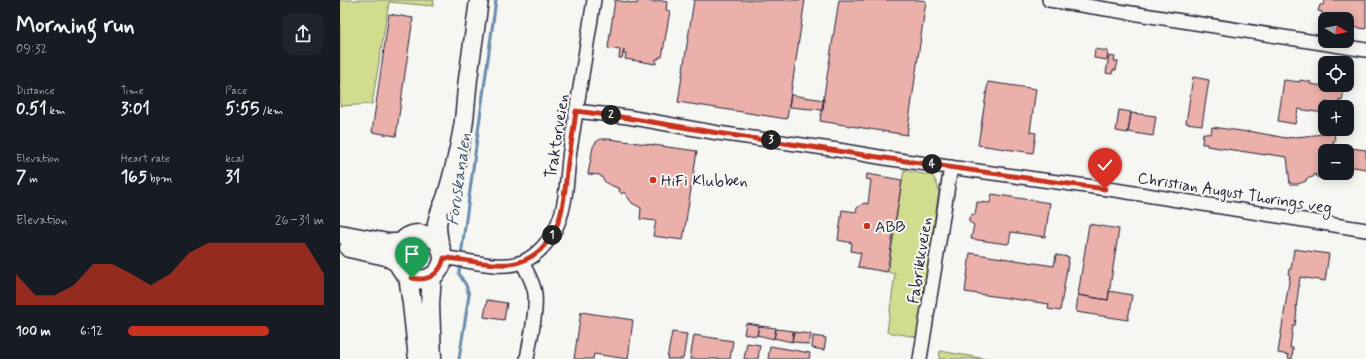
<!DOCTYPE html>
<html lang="en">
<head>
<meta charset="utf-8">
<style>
	:root { --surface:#171b24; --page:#20242c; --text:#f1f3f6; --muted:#9ea1a6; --accent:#c8321e }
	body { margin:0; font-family:Mynerve,sans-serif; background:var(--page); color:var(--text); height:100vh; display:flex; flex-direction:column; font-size:15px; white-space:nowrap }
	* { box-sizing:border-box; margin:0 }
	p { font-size:13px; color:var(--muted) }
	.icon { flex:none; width:22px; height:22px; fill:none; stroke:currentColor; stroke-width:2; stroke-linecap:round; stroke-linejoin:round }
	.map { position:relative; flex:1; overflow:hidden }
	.drawer { display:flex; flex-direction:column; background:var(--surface); width:340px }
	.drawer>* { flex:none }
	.needle { width:26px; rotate:99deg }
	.controls { position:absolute; left:978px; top:12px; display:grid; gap:8px }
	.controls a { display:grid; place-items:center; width:36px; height:36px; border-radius:8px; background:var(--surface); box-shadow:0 2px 10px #0003; font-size:20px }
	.pin { position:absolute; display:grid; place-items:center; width:34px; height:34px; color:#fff; margin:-41px -17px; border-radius:50% 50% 50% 0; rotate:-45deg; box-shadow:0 0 4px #0007 }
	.pin .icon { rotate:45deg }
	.km { position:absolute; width:20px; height:20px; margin:-10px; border-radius:50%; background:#222; color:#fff; font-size:11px; line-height:20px; text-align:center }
	.round { display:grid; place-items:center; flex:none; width:42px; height:42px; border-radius:12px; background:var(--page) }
	.summary { display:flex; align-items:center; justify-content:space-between; height:68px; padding:0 16px }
	h1 { font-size:22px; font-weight:700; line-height:30px }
	.stats { display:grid; grid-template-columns:repeat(3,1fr); gap:6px; height:68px; padding:4px 16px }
	.stats div { display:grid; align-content:center }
	.stats b { font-size:17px; font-weight:700 }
	.stats small { font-size:11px; font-weight:400 }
	.stats p { font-size:11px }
	.chart { height:112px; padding:8px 16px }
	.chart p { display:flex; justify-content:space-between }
	.chart svg { width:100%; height:72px; margin-top:4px; fill:var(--accent); opacity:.7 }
	ul { padding:0 16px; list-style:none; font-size:13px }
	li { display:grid; grid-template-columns:64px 48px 1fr; align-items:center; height:30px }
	li i { height:10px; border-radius:5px; background:var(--accent) }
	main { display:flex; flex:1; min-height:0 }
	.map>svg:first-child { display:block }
	.green { fill:#d1dc8f; stroke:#7a7f65 }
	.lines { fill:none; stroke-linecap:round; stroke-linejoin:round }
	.stream { stroke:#688cac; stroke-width:3 }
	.building { fill:#ebb0aa; stroke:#22223b }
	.street-casing { stroke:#22223b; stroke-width:16 }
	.secondary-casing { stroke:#22223b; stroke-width:21 }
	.street { stroke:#f6f6f2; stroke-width:13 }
	.secondary { stroke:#f6f6f2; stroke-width:18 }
	.route-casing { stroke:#fff; stroke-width:8 }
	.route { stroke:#c8321e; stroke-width:5 }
	.poi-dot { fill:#c8321e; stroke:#f6f6f2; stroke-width:1.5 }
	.labels { text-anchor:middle; stroke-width:4; stroke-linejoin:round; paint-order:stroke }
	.street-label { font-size:16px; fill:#22223b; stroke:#f6f6f2 }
	.poi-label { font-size:16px; fill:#22223b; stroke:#f6f6f2; text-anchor:start }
	.water-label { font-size:17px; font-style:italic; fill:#455773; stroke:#f6f6f2 }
</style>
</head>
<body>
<main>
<section class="drawer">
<div class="summary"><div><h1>Morning run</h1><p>09:32</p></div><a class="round"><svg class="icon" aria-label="share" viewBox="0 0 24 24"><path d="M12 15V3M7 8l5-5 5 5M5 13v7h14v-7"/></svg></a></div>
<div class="stats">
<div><p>Distance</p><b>0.51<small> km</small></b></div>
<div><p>Time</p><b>3:01</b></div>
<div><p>Pace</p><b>5:55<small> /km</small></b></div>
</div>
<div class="stats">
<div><p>Elevation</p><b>7<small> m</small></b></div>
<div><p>Heart rate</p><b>165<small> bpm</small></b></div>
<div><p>kcal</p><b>31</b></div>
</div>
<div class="chart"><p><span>Elevation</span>26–31 m</p>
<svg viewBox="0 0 160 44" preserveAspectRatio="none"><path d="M0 44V25L10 38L20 38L30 32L40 19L50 19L60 25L70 32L80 25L90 12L100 6L110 6L120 6L130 6L140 6L150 6L160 25V44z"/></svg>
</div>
<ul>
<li><b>100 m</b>6:12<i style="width:72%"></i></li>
</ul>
</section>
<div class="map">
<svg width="1026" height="359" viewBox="0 0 1026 359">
	<rect width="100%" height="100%" fill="#f6f6f2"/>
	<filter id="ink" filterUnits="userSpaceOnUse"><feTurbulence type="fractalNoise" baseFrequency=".025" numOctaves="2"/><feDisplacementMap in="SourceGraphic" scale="8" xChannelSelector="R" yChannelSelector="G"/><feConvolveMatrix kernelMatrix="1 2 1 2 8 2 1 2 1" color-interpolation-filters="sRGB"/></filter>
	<g filter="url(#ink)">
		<path class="green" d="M0 0H94L93 6 49 2 32 104 0 106Z
			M564 170 593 176 597 184 599 192 577 337 547 332 555 274 548 272Z
			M600 351 646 359H599Z"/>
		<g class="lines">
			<path class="stream" d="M121 256 156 0
				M119 359 129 295 126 285 119 274 120 264"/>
		</g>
		<path class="building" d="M275 0 297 4 298 0 317 2 318 0 327 2 326 10 330 11 322 57H319V59H316V64L285 59 286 54H283L284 50 282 58H279L280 50 268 48Z
			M354 0H465L447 119 338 102Z
			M499 0H579L586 1 567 135 480 121Z
			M985 0H1026V29L1007 26V19H985V23L981 22 982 14V12L978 11 980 5H983Z
			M49 14 73 18 56 136 32 132Z
			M755 49 768 51 767 60 754 58Z
			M769 56 775 57 774 61H778L776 70H773L772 74 766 73Z
			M853 77 869 80 862 125 846 123Z
			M944 80 960 82V80L971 82 970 84 1004 89 1002 101 999 100V104L985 102 983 113 958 109 955 124 938 121Z
			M648 82 696 89 690 132 696 133 693 153 638 145Z
			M451 95 484 100 483 110 449 107Z
			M779 110 791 112 788 133 776 131Z
			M791 113 816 116 813 136 788 132Z
			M872 127 908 132V131L946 138 994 133 995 141H993L994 146 1026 150V169L1007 166V151H985V165L979 172 982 176 978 178 975 174 973 177 966 179V181L958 184H950L947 157 926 154V155L867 146V144H862L863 133 871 134Z
			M261 139H269L357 151 343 240 313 236 316 221 300 219 301 208 292 203 284 192 282 194 279 191 280 189 266 183 260 175 248 174 253 147 256 142Z
			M527 174 562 180 547 272 518 267 521 253 511 251 512 243 498 240 502 210 516 212 517 208 524 203 528 204 531 180 526 179Z
			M652 194 710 203 705 237 671 232 669 243 667 244 631 239 634 225 629 222V217L633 214 635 215 637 202 650 203Z
			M749 224 779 229 768 300 738 295Z
			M954 249 989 254 985 281 960 277 956 309H957L955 326H953L950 348H953L952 359 948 358 949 355 938 353 950 275 948 274 949 269H951Z
			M630 253 714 266 716 255 729 257 720 311 708 309 709 304 625 292Z
			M769 291 792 295 788 320 736 312 738 295 768 300Z
			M147 300 167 303 164 320 144 317Z
			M241 312 293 320 288 359 254 354 253 359H234Z
			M406 323 419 325 417 336 404 334Z
			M419 326 436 328 434 339 417 335Z
			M436 329 454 331 452 342 434 338Z
			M332 332 347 334 343 359H327Z
			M453 332 471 334 469 345 452 341Z
			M354 335 393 341 390 359H350Z
			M473 336 486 338 484 350 472 348Z
			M407 343 420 345 418 359H404Z
			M430 346 470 353 469 359H428Z"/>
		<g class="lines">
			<defs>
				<path id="street" d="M709 0 1026 50
					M236 111 288 117 378 133 498 150 551 159 775 190 1026 230
					M103 258C129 259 157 271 182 262 198 256 212 238 218 223 227 203 227 172 230 150 238 100 246 50 254 0
					M182 262C187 272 194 283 195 294 197 314 190 339 187 359
					M580 359 611 167"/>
				<path id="secondary" d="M0 234 48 243H61
					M99 243C86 230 64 230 58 250 51 276 87 291 100 268 106 258 101 251 99 242 98 237 97 229 97 224 98 215 103 206 106 198 113 175 119 151 123 127 126 109 126 90 129 72 132 48 136 24 139 0
					M9 248 46 256 58 263
					M68 276 72 304 78 359
					M92 276 90 304 92 359"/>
			</defs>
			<use href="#street" class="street-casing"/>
			<use href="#secondary" class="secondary-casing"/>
			<use href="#street" class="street"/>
			<use href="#secondary" class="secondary"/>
		</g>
	</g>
	<g class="lines" filter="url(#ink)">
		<defs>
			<path id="route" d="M72 278C88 282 100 274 104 258 126 259 147 266 170 264 182 263 191 258 200 250 225 226 224 195 228 162 231 145 234 128 236 111L288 118 378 133 551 159 765 189"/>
		</defs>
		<use href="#route" class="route-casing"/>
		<use href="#route" class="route"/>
	</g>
	<g class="poi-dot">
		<circle cx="313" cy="180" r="4"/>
		<circle cx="527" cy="226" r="4"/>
	</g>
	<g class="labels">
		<g class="street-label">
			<text transform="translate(216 136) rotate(-81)" y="6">Traktorveien</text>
			<text transform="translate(895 192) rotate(9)" y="6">Christian August Thorings veg</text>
			<text transform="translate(579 260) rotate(-81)" y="6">Fabrikkveien</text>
		</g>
		<g class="poi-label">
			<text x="321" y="186">HiFi Klubben</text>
			<text x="535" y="232">ABB</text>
		</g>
		<g class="water-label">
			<text transform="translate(118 179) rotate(-82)" y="6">Foruskanalen</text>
		</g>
	</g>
</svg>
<div class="controls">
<a><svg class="needle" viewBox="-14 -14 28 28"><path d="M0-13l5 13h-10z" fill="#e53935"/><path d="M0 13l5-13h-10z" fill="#9ea1a6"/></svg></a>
<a><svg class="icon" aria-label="locate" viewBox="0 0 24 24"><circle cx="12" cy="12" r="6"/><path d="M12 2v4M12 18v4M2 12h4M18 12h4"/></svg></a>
<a>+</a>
<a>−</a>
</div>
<div class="pin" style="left:72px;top:278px;background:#1e9e55"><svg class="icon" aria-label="arrive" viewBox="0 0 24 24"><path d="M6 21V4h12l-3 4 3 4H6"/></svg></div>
<div class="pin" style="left:765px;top:189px;background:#d93025"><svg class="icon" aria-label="check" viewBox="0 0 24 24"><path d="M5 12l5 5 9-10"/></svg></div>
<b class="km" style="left:212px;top:235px">1</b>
<b class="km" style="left:271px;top:115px">2</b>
<b class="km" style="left:431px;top:140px">3</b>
<b class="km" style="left:592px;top:164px">4</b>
</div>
</main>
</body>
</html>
